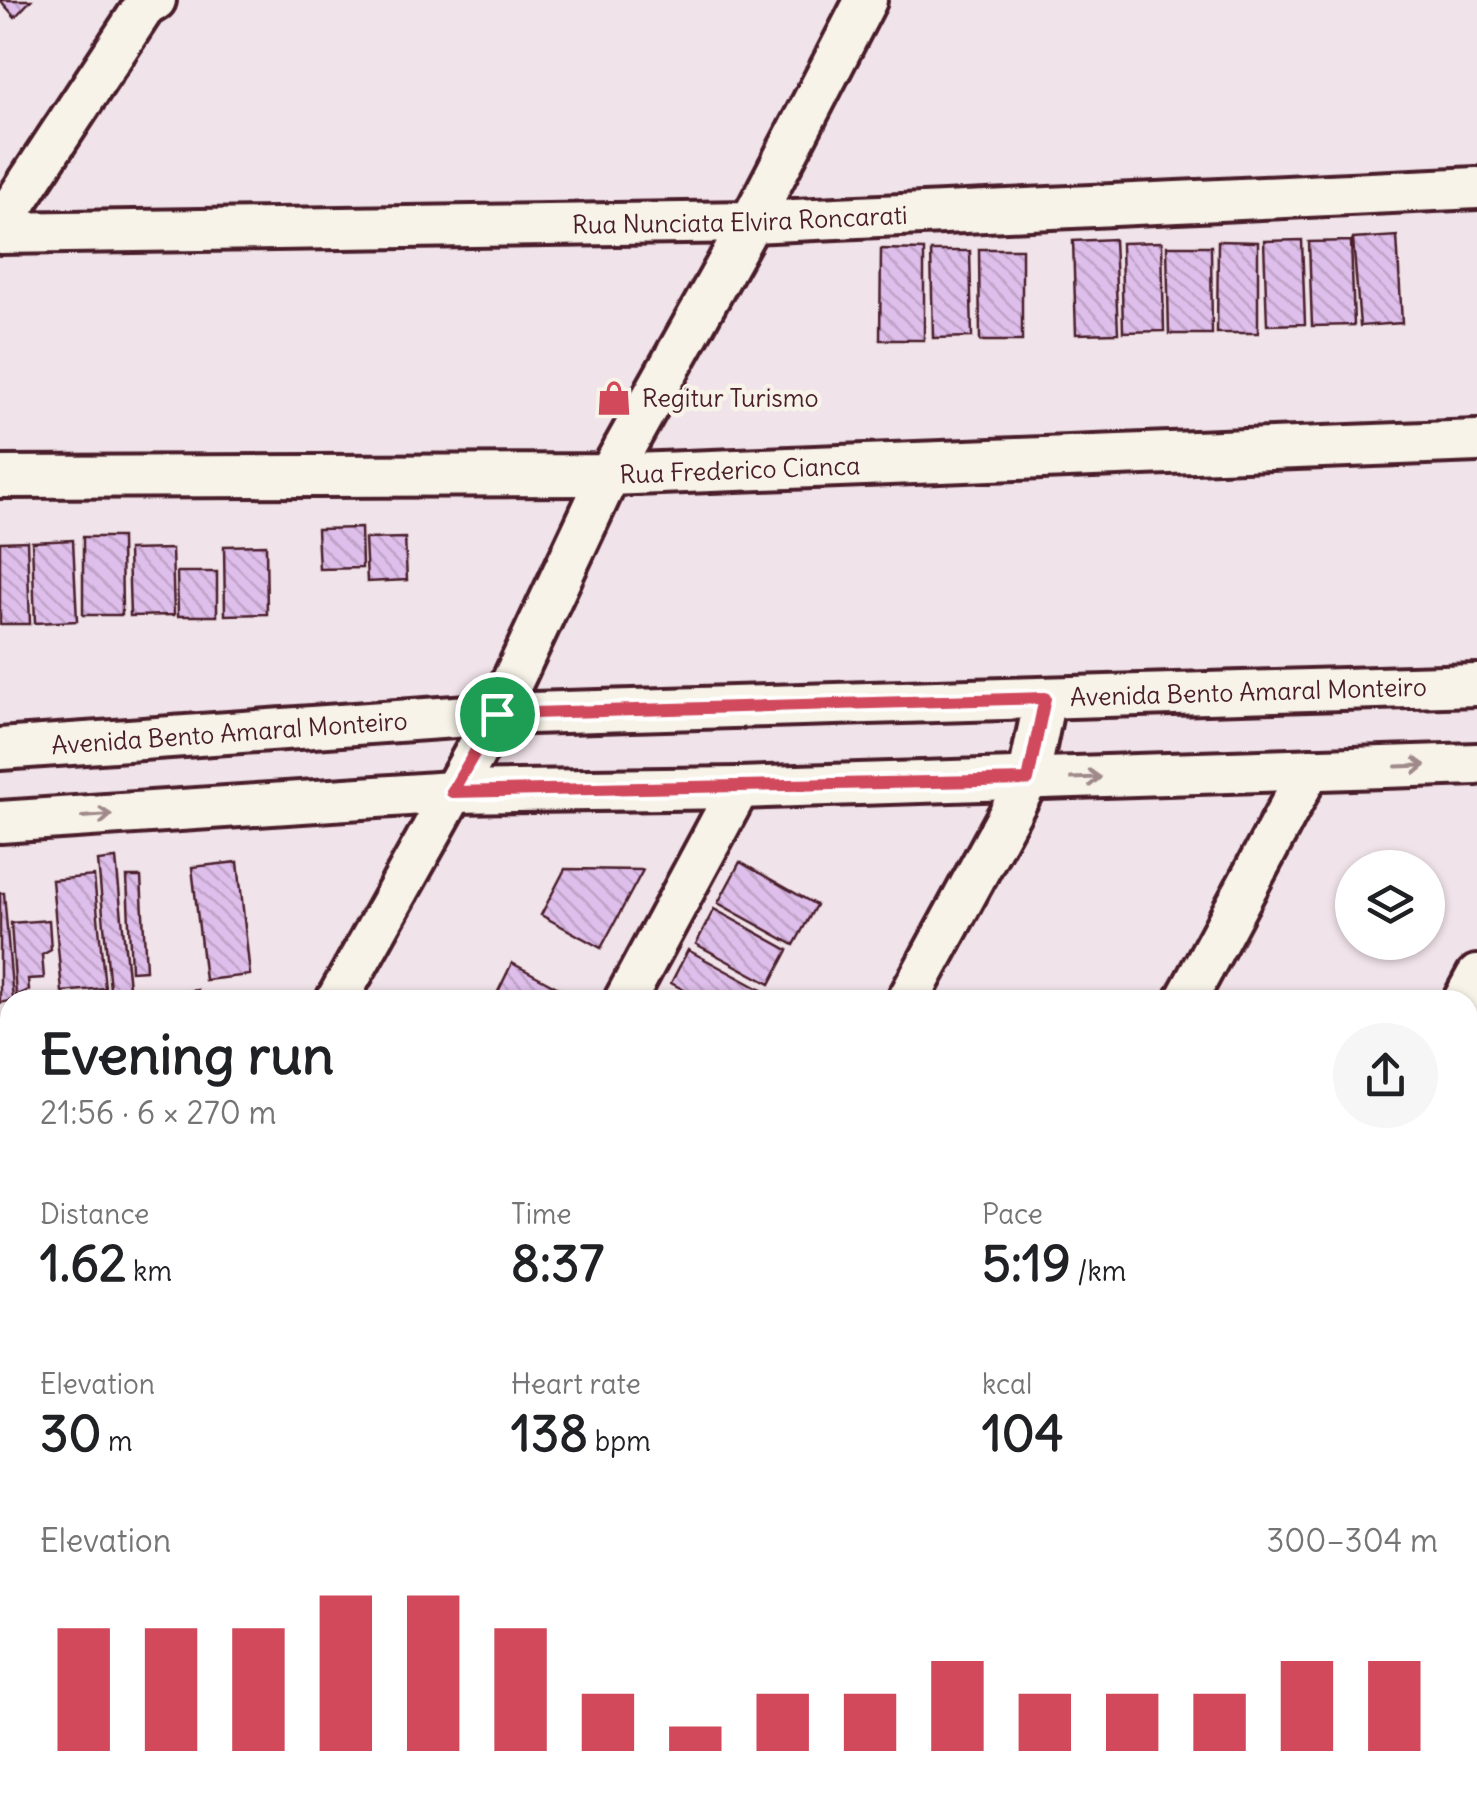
<!DOCTYPE html>
<html lang="en">
<head>
<meta charset="utf-8">
<style>
	:root { --surface:#fff; --page:#f6f6f6; --text:#202124; --muted:#757577; --accent:#d1495b }
	body { margin:0; font-family:Delius,sans-serif; background:var(--page); color:var(--text); height:100vh; display:flex; flex-direction:column; font-size:38px; white-space:nowrap }
	* { box-sizing:border-box; margin:0 }
	p { font-size:32px; color:var(--muted) }
	.icon { flex:none; width:55px; height:55px; fill:none; stroke:currentColor; stroke-width:2; stroke-linecap:round; stroke-linejoin:round }
	.map { position:relative; flex:1; overflow:hidden }
	.panel { position:absolute; left:0px; top:990px; width:1478px; height:812px; display:flex; flex-direction:column; background:var(--surface); border-radius:30px 30px 0 0; box-shadow:0 2px 8px #0004 }
	.panel>* { flex:none }
	.fabs { position:absolute; left:1335px; top:850px; display:grid; gap:20px }
	.fabs a { display:grid; place-items:center; width:110px; height:110px; border-radius:50%; background:var(--surface); box-shadow:0 2px 8px #0004; font-size:50px }
	.pin { position:absolute; display:grid; place-items:center; width:85px; height:85px; color:#fff; margin:-42px; border:5px solid #fff; border-radius:50%; box-shadow:0 2px 10px #0007 }
	.round { display:grid; place-items:center; flex:none; width:105px; height:105px; border-radius:52px; background:var(--page) }
	.head { display:flex; align-items:center; justify-content:space-between; height:170px; padding:0 40px }
	h1 { font-size:55px; font-weight:700; line-height:75px }
	.figures { display:grid; grid-template-columns:repeat(3,1fr); gap:15px; height:170px; padding:10px 40px }
	.figures div { display:grid; align-content:center }
	.figures b { font-size:50px; font-weight:700 }
	.figures small { font-size:28px; font-weight:400 }
	.figures p { font-size:28px }
	.chart { height:280px; padding:20px 40px }
	.chart p { display:flex; justify-content:space-between }
	.chart svg { width:100%; height:180px; margin-top:10px; stroke:var(--accent); stroke-width:6 }
	.map>svg:first-child { display:block }
	.building { fill:url(#building-back-hatch); stroke:#4a1f2b; stroke-width:2.5 }
	.lines { fill:none; stroke-linecap:round; stroke-linejoin:round }
	.minor-casing { stroke:#4a1f2b; stroke-width:48 }
	.minor { stroke:#f7f3e8; stroke-width:40 }
	.oneway { stroke:#a0898a }
	.route-casing { stroke:#fff; stroke-width:20 }
	.route { stroke:#d1495b; stroke-width:12 }
	.labels { text-anchor:middle; stroke-width:9; stroke-linejoin:round; paint-order:stroke }
	.street-label { font-size:25px; fill:#4a1f2b; stroke:#f7f3e8 }
	.poi-label { font-size:25px; fill:#4a1f2b; stroke:#f7f3e8; text-anchor:start }
</style>
</head>
<body>
<div class="map">
<svg width="1477" height="1802" viewBox="0 0 1477 1802">
	<defs>
		<pattern id="building-back-hatch" width="6" height="6" patternUnits="userSpaceOnUse" patternTransform="scale(2.5)"><rect width="6" height="6" fill="#debeea"/><path d="M-1 5l2 2M0 0l6 6M5-1l2 2" fill="none" stroke="#c0a3c9"/></pattern>
	</defs>
	<rect width="100%" height="100%" fill="#f0e3e9"/>
	<filter id="ink" filterUnits="userSpaceOnUse"><feTurbulence type="fractalNoise" baseFrequency=".01" numOctaves="2"/><feDisplacementMap in="SourceGraphic" scale="20" xChannelSelector="R" yChannelSelector="G"/><feConvolveMatrix kernelMatrix="1 2 1 2 8 2 1 2 1" color-interpolation-filters="sRGB"/></filter>
	<g filter="url(#ink)">
		<path class="building" d="M0 0H31L15 17Z
			M1397 236 1402 323 1360 326 1353 239Z
			M1114 239 1118 333 1076 334 1073 241Z
			M1302 240 1305 324 1267 325 1264 241Z
			M1218 241 1258 242V333H1217Z
			M1351 241 1354 325 1312 326 1309 242Z
			M1162 242 1164 331 1123 332 1121 243Z
			M1167 246H1211L1212 334H1169Z
			M881 249 924 250V340H880Z
			M979 249H1022V341H980Z
			M931 251H970L972 337 933 338Z
			M361 528 362 568 319 569 317 529Z
			M83 537H121L122 615H83Z
			M405 538 407 580 367 582 365 539Z
			M73 540 77 621 35 623 32 542Z
			M27 541 30 624H0V542Z
			M266 545 267 614 225 615 224 546Z
			M172 549 174 615 130 616 128 550Z
			M177 572H217V616H178Z
			M116 859 129 987 110 989 98 861Z
			M238 862 250 975 205 980 192 867Z
			M740 862 816 905 794 945 718 903Z
			M565 869 643 870 601 948 541 915Z
			M94 876 105 988 62 992 52 880Z
			M127 877H141L146 970 131 971Z
			M0 893H4L13 1000 0 1003Z
			M714 909 788 950 770 984 696 944Z
			M49 920 51 950 42 955 44 978 28 979 29 990 16 996 11 923Z
			M688 950 767 993 764 1000H703L671 983Z
			M512 963 581 1000H494Z
			M198 990 200 1000H157L156 995Z
			M714 1792H738L740 1802H699L697 1795Z"/>
		<g class="lines">
			<defs>
				<g id="minor">
					<path d="M0 226 144 7 155 0"/>
					<path id="s1" d="M0 233 751 222 1477 188"/>
					<path id="s2" d="M0 477 609 475 1477 441"/>
					<path id="s3" d="M0 749 497 714 1477 685"/>
					<path d="M0 822 452 792 739 788 1477 764"/>
					<path d="M337 1000 497 714 609 475 751 222 866 0"/>
					<path d="M625 1000 739 788"/>
					<path d="M908 1000 1028 780 1045 698"/>
					<path d="M1186 1000 1310 769"/>
					<path d="M1464 1000 1477 976"/>
					<path d="M1468 1114 1477 1113"/>
					<path d="M0 1141 10 1140"/>
					<path d="M1468 1379 1477 1377"/>
					<path d="M0 1391 10 1390"/>
					<path d="M0 1609 10 1590"/>
					<path d="M1468 1629 1477 1628"/>
					<path d="M846 1792 847 1802"/>
					<path d="M206 1802 210 1792"/>
					<path d="M439 1802 507 1792"/>
				</g>
			</defs>
			<use href="#minor" class="minor-casing"/>
			<use href="#minor" class="minor"/>
		</g>
		<defs><path id="oneway-shaft" d="M-6 0H5M1.5-3L5.5 0L1.5 3" fill="none" stroke-width="1.6" stroke-linecap="round" stroke-linejoin="round" transform="scale(2.5)"/></defs>
		<g class="oneway">
			<use href="#oneway-shaft" transform="translate(1411 766) rotate(-2)"/>
			<use href="#oneway-shaft" transform="translate(1086 778) rotate(-2)"/>
			<use href="#oneway-shaft" transform="translate(97 816) rotate(-4)"/>
		</g>
	</g>
	<g class="lines" filter="url(#ink)">
		<defs>
			<path id="route" d="M1045 698 1028 780 452 792 497 714Z"/>
		</defs>
		<use href="#route" class="route-casing"/>
		<use href="#route" class="route"/>
	</g>
	<defs>
		<symbol id="shop-bare" viewBox="-9 -9 18 18"><path d="M-5-2.5h2.3a2.7 3.5 0 0 1 5.4 0H5L5.5 6h-11ZM-1.5-2.5h3a1.5 2.3 0 0 0-3 0Z" fill="#d1495b" stroke="#f7f3e8" stroke-width="2.5" paint-order="stroke"/></symbol>
	</defs>
	<g fill-rule="evenodd">
		<use href="#shop-bare" x="589" y="373" width="50" height="50"/>
	</g>
	<g class="labels">
		<g class="street-label">
			<text dy="9" stroke="none"><textPath href="#s1" startOffset="740">Rua Nunciata Elvira Roncarati</textPath></text>
			<text dy="9" stroke="none"><textPath href="#s2" startOffset="740">Rua Frederico Cianca</textPath></text>
			<text dy="9" stroke="none"><textPath href="#s3" startOffset="1250">Avenida Bento Amaral Monteiro</textPath></text>
			<text dy="9" stroke="none"><textPath href="#s3" startOffset="230">Avenida Bento Amaral Monteiro</textPath></text>
		</g>
		<g class="poi-label">
			<text x="642" y="407">Regitur Turismo</text>
		</g>
	</g>
</svg>
<div class="fabs">
<a><svg class="icon" aria-label="layers" viewBox="0 0 24 24"><path d="M12 4l9 5-9 5-9-5zM3 14l9 5 9-5"/></svg></a>
</div>
<div class="pin" style="left:497px;top:714px;background:#1e9e55"><svg class="icon" aria-label="arrive" viewBox="0 0 24 24"><path d="M6 21V4h12l-3 4 3 4H6"/></svg></div>
<section class="panel">
<div class="head"><div><h1>Evening run</h1><p>21:56 · 6 × 270 m</p></div><a class="round"><svg class="icon" aria-label="share" viewBox="0 0 24 24"><path d="M12 15V3M7 8l5-5 5 5M5 13v7h14v-7"/></svg></a></div>
<div class="figures">
<div><p>Distance</p><b>1.62<small> km</small></b></div>
<div><p>Time</p><b>8:37</b></div>
<div><p>Pace</p><b>5:19<small> /km</small></b></div>
</div>
<div class="figures">
<div><p>Elevation</p><b>30<small> m</small></b></div>
<div><p>Heart rate</p><b>138<small> bpm</small></b></div>
<div><p>kcal</p><b>104</b></div>
</div>
<div class="chart"><p><span>Elevation</span>300–304 m</p>
<svg viewBox="0 0 160 44" preserveAspectRatio="none"><path d="M5 44V14M15 44V14M25 44V14M35 44V6M45 44V6M55 44V14M65 44V30M75 44V38M85 44V30M95 44V30M105 44V22M115 44V30M125 44V30M135 44V30M145 44V22M155 44V22"/></svg>
</div>
</section>
</div>
</body>
</html>
